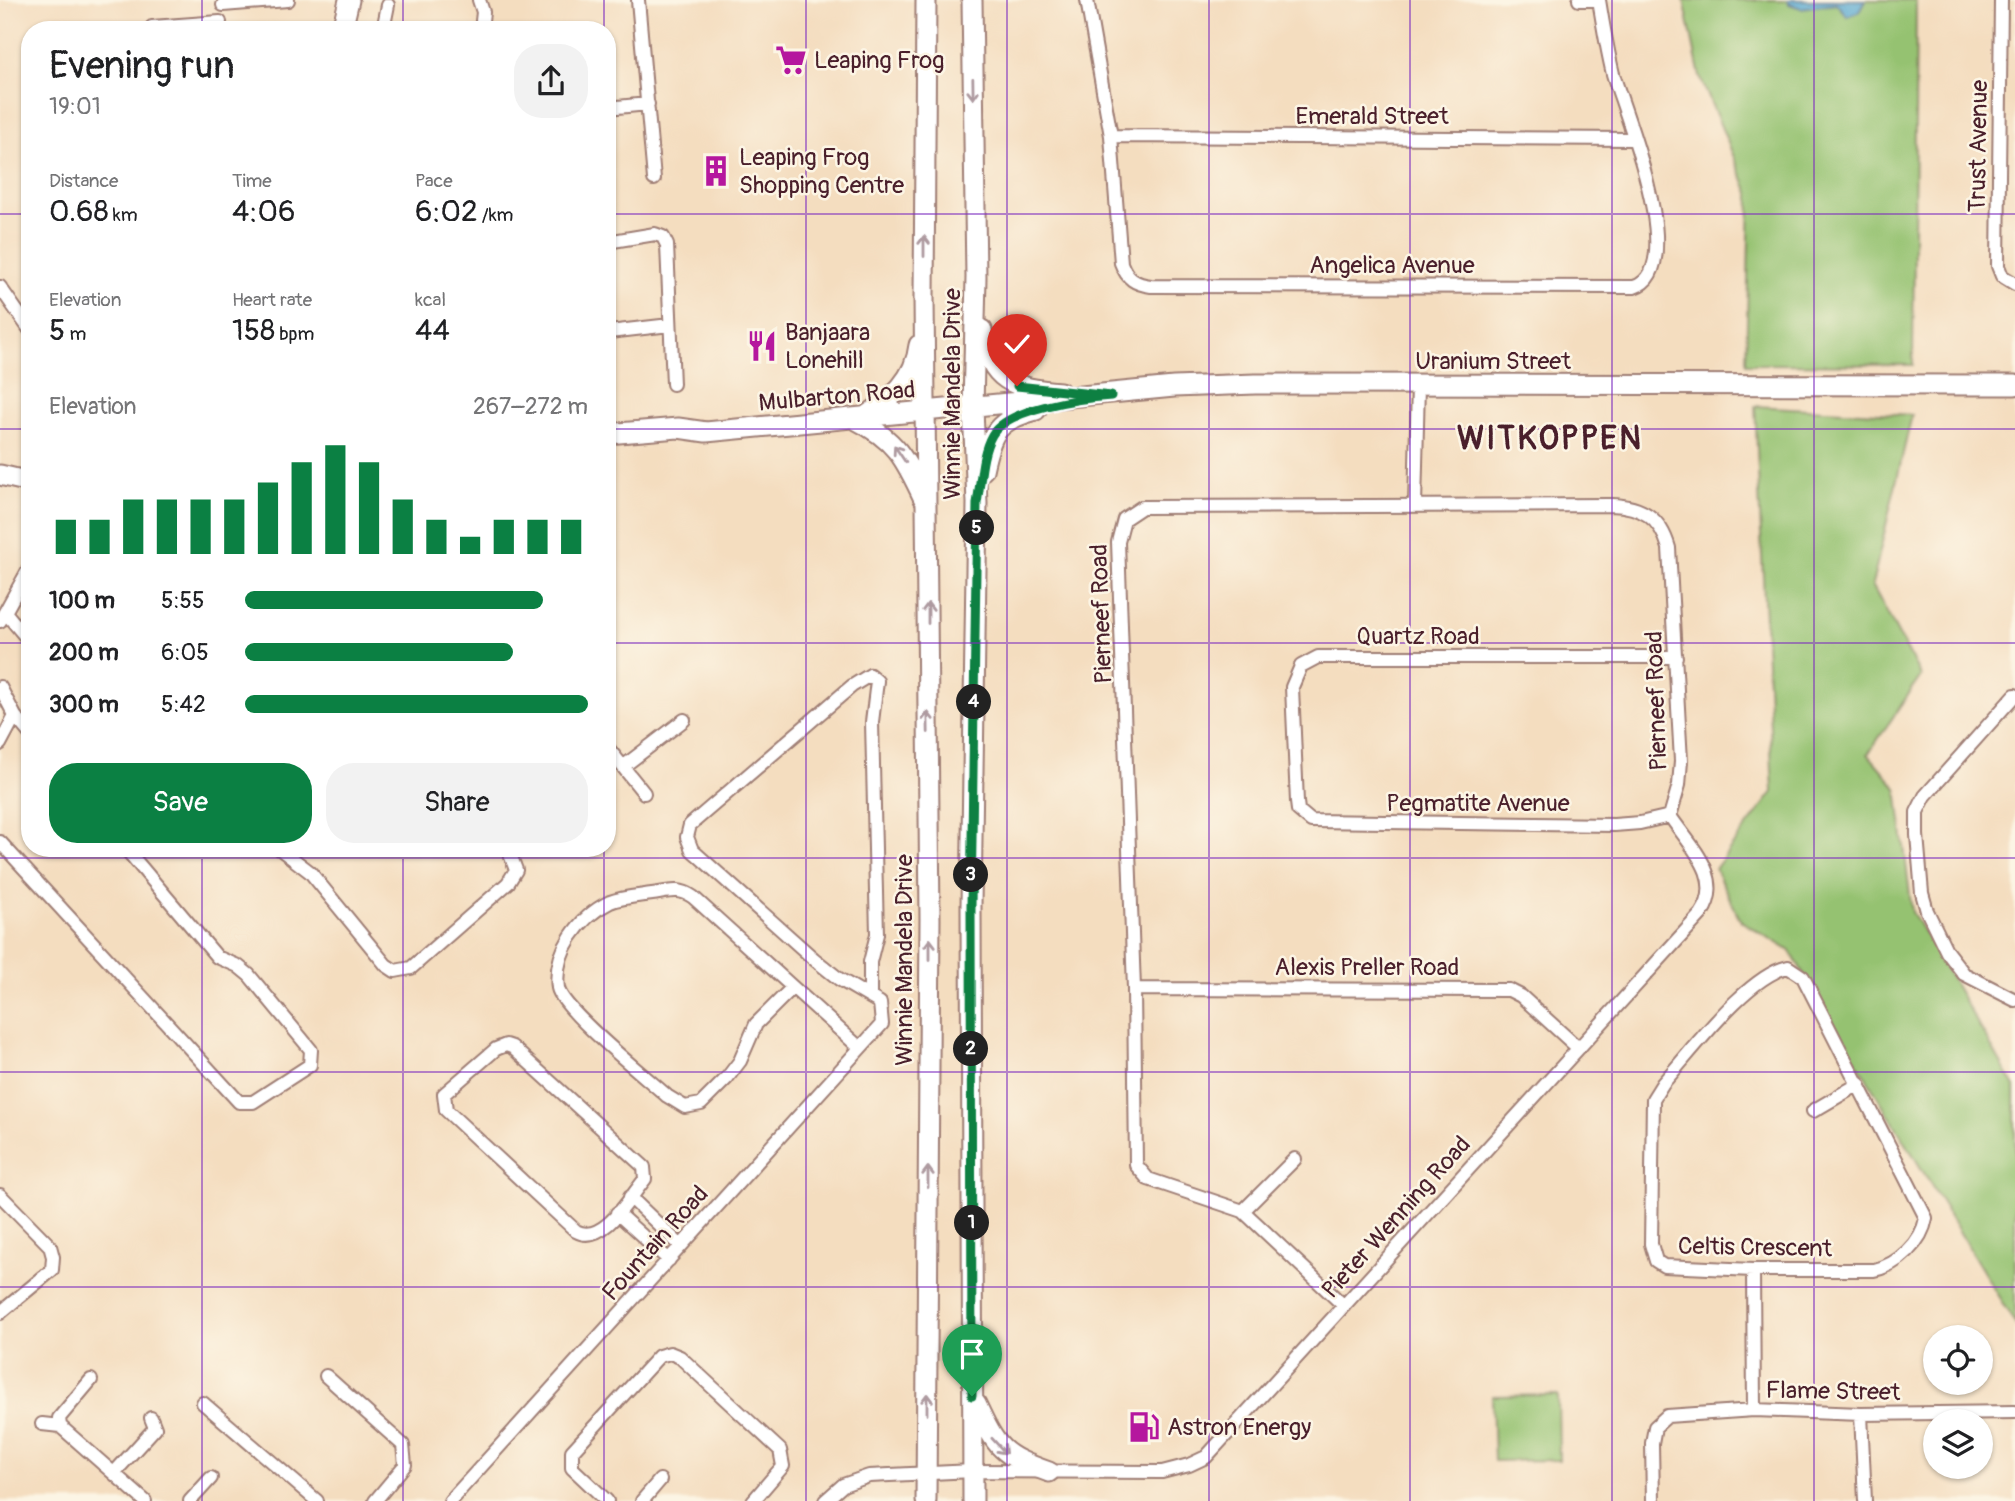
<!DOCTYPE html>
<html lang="en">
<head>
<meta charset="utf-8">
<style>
	:root { --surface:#fff; --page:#f2f2f2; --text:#202124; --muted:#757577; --accent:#0b8043 }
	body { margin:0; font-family:Pangolin,sans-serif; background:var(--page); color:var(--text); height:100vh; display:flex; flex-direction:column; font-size:26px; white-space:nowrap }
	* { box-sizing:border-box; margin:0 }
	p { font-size:23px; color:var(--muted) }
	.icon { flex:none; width:38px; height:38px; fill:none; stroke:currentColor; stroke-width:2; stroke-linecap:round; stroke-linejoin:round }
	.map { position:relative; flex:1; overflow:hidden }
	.details { position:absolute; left:21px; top:21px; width:595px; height:836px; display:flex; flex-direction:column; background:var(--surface); border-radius:28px; box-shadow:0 2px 5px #0004 }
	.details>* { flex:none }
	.buttons { position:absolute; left:1923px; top:1325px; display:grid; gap:14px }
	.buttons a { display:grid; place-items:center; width:70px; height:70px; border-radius:50%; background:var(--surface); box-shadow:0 2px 5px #0004; font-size:35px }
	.pin { position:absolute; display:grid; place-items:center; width:60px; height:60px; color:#fff; margin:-72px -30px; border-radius:50% 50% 50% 0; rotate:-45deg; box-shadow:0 0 7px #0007 }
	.pin .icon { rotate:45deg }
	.km { position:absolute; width:35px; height:35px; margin:-18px; border-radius:50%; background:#222; color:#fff; font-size:19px; line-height:35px; text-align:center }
	.round { display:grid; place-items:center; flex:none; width:74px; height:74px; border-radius:28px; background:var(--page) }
	.head { display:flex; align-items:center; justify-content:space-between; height:119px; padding:0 28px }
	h1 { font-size:38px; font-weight:600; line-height:52px }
	.figures { display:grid; grid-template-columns:repeat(3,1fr); gap:10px; height:119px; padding:7px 28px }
	.figures div { display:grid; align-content:center }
	.figures b { font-size:30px; font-weight:600 }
	.figures small { font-size:19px; font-weight:400 }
	.figures p { font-size:19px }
	.chart { height:196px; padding:14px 28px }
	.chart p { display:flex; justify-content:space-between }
	.chart svg { width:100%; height:126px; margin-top:7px; stroke:var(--accent); stroke-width:6 }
	.button { display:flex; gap:14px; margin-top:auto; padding:14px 28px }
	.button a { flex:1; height:80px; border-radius:28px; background:var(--accent); color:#fff; font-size:28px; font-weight:600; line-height:80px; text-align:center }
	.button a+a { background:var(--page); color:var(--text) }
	ul { padding:0 28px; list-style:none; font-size:23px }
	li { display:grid; grid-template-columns:112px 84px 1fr; align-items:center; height:52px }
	li i { height:18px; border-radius:9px; background:var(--accent) }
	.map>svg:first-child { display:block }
	.green { fill:#95c271; stroke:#70704e; stroke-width:2 }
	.water { fill:#56a9d1; stroke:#50647e; stroke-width:2 }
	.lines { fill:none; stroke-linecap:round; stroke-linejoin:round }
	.street-casing { stroke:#9f7e75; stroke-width:16 }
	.secondary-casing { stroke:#9f7e75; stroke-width:23 }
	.street { stroke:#fff; stroke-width:12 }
	.secondary { stroke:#fff; stroke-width:19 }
	.oneway { stroke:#ae9aa0 }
	.route-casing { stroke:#fff; stroke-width:14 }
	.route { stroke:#0b8043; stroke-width:9 }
	.grid { fill:none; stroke:#7b2cbf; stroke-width:2; stroke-opacity:0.55 }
	.labels { text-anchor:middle; stroke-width:5; stroke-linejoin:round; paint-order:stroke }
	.poi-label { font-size:24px; fill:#4a1f2b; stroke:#fcf5e5; text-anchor:start }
	.street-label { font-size:24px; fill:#4a1f2b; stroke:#fcf5e5 }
	.district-label { font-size:32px; font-weight:bold; letter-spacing:2px; fill:#4a1f2b; stroke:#fcf5e5 }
</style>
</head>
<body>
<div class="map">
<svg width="2015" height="1501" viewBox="0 0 2015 1501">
	<rect width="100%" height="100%" fill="#fcf5e5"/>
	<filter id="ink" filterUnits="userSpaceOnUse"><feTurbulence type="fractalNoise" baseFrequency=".0143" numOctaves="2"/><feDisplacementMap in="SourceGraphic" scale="14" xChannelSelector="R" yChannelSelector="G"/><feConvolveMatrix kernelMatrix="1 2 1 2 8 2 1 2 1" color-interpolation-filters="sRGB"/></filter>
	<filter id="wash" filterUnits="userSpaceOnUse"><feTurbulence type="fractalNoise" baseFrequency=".00686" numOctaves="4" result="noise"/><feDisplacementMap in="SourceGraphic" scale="28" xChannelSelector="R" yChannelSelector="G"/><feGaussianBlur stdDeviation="1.57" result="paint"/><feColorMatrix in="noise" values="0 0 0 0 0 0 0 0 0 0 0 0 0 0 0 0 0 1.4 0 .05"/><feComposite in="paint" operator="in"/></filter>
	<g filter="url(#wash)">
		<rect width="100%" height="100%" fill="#f4ddbf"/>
		<path class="green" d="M1684 0H1916L1913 365 1746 364 1750 195 1700 77Z
			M1755 406 1912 415 1872 585 1921 676 1868 754 1897 788 1912 912 2015 1087V1324L1790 951 1741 921 1715 869 1773 792Z
			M1558 1395 1559 1460 1494 1461 1492 1396Z"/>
		<path class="water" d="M1788 0H1866L1860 11 1847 16 1836 3 1801 8 1789 4Z"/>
	</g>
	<g filter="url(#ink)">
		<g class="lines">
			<defs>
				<path id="street" d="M479 0 483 12 481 30
					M638 0 654 179
					M1087 0 1111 136 1121 263C1127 279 1135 284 1151 286L1634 287C1690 270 1624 112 1613 74 1607 49 1603 25 1599 0H1579
					M2001 0 1998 266 2002 276 2015 284
					M223 5 288 0
					M152 27 220 22
					M383 30 388 5
					M607 108 648 104
					M1111 136 1634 139
					M607 242 655 234 663 237 667 245 673 384
					M0 287 30 330
					M609 332 670 325
					M1415 505 1418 385
					M5 612 30 642
					M0 621 30 567
					M0 687 15 716 30 734
					M2015 695 1925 796 1917 812V835L1922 893 1927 911 1947 952 1964 974 2015 1000
					M0 744 15 716
					M607 747 644 793
					M624 766 684 720
					M1670 816 1640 823 1614 825 1311 821 1298 810 1297 802 1292 687 1301 666 1318 657H1676
					M0 842 239 1102H253L310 1065 311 1050 249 975 238 966 217 957 126 849
					M280 849 310 872 386 965 395 971 411 968 508 883 516 870 508 849
					M1788 967 1803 977 1926 1218C1922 1242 1898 1265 1874 1270H1753L1664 1266 1656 1261 1651 1244 1653 1099 1663 1083C1692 1051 1747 976 1788 967Z
					M792 988 756 1024 740 1061 727 1078 701 1104 685 1107 667 1096C646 1077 562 1010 558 988 553 952 579 917 610 902 622 897 639 896 652 894 668 892 679 887 693 897L860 1048
					M1134 989 1509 990 1521 996 1578 1048
					M506 1045 512 1047 644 1167 645 1179C630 1197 603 1246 576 1231L446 1110 444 1094 496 1049Z
					M1813 1111 1859 1084
					M0 1195 50 1246 53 1257 52 1270 0 1313
					M630 1197 681 1246
					M1243 1211 1295 1159
					M617 1213 669 1260
					M1753 1270 1754 1410
					M1344 1306 1243 1211 1148 1179 1136 1165 1134 989 1118 542 1124 519 1142 507 1611 505C1642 506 1660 517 1669 548L1681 761 1679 785 1670 816
					M326 1376 403 1445 405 1465 375 1501
					M203 1403 317 1501
					M1861 1414 1865 1501
					M42 1424 60 1426 145 1501
					M60 1426 59 1418 91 1380
					M114 1473 155 1428 151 1418
					M190 1501 211 1478
					M450 1501 882 1024 880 1003 839 979 814 959 692 850 687 837 690 825 852 686 870 675 877 681 872 722 877 934 870 962V995
					M607 1501 572 1468V1451L659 1356 670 1353 680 1357 780 1450 783 1466 753 1501
					M642 1501 660 1480
					M825 1501 843 1485 869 1476 973 1471 1162 1472 1189 1465 1206 1457 1701 914C1726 878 1690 846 1670 816
					M1653 1501 1652 1443 1655 1427 1667 1416 1754 1410 1861 1414 2015 1412"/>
				<path id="secondary" d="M926 0 924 297 930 919 926 1501
					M972 0 976 277 973 408 977 503 971 906 973 1501
					M342 30 349 0
					M982 330C989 382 1014 388 1060 392
					M866 416C892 398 915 380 919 345
					M855 419C896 440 905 458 924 499
					M607 434 678 428 706 432 1174 387 1255 384 2015 385
					M983 470C991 432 997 420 1036 410
					M0 475 30 482
					M976 1404C997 1449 1001 1455 1049 1472"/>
			</defs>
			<use href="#street" class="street-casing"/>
			<use href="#secondary" class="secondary-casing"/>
			<use href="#street" class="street"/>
			<use href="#secondary" class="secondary"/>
		</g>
		<defs><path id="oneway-shaft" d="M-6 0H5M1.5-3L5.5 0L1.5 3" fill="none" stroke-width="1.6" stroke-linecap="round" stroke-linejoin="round" transform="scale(1.75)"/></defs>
		<g class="oneway">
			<use href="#oneway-shaft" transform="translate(973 89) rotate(89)"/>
			<use href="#oneway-shaft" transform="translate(924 246) rotate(-90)"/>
			<use href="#oneway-shaft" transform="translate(900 454) rotate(-124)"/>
			<use href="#oneway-shaft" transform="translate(928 613) rotate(-90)"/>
			<use href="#oneway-shaft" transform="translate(928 722) rotate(-91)"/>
			<use href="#oneway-shaft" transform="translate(930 949) rotate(-90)"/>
			<use href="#oneway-shaft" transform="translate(928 1177) rotate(-90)"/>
			<use href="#oneway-shaft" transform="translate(927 1404) rotate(-90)"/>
			<use href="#oneway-shaft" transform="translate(999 1446) rotate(47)"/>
		</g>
	</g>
	<g class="lines" filter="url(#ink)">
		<defs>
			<path id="route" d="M972 1396 971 906 977 503C981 482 981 454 992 435 1008 408 1081 398 1111 396L1017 386"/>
		</defs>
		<use href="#route" class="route-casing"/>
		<use href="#route" class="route"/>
	</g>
	<path class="grid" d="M202 0V30M403 0V30M604 0V30M806 0V1501M1007 0V1501M1209 0V1501M1410 0V1501M1612 0V1501M1814 0V1501M0 214H30M607 214H2015M0 429H30M607 429H2015M0 643H30M607 643H2015M202 849V1501M403 849V1501M604 849V1501M0 858H2015M0 1072H2015M0 1287H2015"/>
	<defs>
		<symbol id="supermarket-bare" viewBox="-9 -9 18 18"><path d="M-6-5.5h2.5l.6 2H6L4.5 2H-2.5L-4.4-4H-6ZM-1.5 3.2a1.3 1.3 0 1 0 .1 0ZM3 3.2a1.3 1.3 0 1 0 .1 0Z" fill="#b5179e" stroke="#fcf5e5" stroke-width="2.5" paint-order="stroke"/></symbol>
		<symbol id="building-bare" viewBox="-9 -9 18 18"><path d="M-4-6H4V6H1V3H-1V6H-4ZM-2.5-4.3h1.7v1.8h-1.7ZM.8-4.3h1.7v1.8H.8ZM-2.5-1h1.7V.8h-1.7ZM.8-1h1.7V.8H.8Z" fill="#b5179e" stroke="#fcf5e5" stroke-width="2.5" paint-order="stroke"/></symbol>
		<symbol id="restaurant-bare" viewBox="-9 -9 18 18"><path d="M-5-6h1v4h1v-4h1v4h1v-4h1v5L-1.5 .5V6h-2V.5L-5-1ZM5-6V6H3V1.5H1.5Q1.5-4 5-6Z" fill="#b5179e" stroke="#fcf5e5" stroke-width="2.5" paint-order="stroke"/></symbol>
		<symbol id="fuel-bare" viewBox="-9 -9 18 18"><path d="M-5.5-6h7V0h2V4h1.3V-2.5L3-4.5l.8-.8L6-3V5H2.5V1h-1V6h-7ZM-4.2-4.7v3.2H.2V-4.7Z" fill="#b5179e" stroke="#fcf5e5" stroke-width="2.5" paint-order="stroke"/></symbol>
	</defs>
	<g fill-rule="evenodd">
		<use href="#supermarket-bare" x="769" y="38" width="44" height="44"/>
		<use href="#building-bare" x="694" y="149" width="44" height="44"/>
		<use href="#restaurant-bare" x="740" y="324" width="44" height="44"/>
		<use href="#fuel-bare" x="1122" y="1405" width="44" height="44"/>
	</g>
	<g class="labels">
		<g class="poi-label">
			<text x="814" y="68">Leaping Frog</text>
			<text x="739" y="165">Leaping Frog<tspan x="739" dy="28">Shopping Centre</tspan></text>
			<text x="785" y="340">Banjaara<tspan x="785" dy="28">Lonehill</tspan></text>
			<text x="1167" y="1435">Astron Energy</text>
		</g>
		<g class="street-label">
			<text x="1372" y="124">Emerald Street</text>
			<text transform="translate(1978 146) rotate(-89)" y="8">Trust Avenue</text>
			<text x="1392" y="273">Angelica Avenue</text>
			<text x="1493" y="369">Uranium Street</text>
			<text transform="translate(952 394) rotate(-90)" y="8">Winnie Mandela Drive</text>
			<text transform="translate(837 396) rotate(-5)" y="8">Mulbarton Road</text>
			<text transform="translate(1101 614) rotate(-92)" y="8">Pierneef Road</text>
			<text x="1418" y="644">Quartz Road</text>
			<text transform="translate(1656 701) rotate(-92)" y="8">Pierneef Road</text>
			<text x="1478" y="811">Pegmatite Avenue</text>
			<text transform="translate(904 960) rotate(-90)" y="8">Winnie Mandela Drive</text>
			<text x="1367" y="975">Alexis Preller Road</text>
			<text transform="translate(1396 1217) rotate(-48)" y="8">Pieter Wenning Road</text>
			<text transform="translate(655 1243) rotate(-48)" y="8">Fountain Road</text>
			<text transform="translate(1755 1247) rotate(1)" y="8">Celtis Crescent</text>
			<text transform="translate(1833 1391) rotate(1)" y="8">Flame Street</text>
		</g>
		<g class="district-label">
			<text x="1550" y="449">WITKOPPEN</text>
		</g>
	</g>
</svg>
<div class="buttons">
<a><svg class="icon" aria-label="locate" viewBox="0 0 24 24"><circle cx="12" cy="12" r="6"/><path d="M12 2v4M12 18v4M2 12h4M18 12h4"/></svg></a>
<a><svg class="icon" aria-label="layers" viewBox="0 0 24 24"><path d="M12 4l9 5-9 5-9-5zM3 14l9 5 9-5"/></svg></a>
</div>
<div class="pin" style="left:972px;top:1396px;background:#1e9e55"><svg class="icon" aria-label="arrive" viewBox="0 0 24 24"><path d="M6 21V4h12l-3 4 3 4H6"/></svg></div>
<div class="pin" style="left:1017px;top:386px;background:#d93025"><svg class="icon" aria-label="check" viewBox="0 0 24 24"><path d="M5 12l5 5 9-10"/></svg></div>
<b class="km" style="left:972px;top:1223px">1</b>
<b class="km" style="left:971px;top:1049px">2</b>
<b class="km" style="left:971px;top:875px">3</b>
<b class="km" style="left:974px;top:702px">4</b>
<b class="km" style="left:977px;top:528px">5</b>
<section class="details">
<div class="head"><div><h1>Evening run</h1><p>19:01</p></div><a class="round"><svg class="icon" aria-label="share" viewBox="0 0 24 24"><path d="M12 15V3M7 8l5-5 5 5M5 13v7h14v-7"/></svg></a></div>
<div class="figures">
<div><p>Distance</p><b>0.68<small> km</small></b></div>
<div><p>Time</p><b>4:06</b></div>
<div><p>Pace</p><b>6:02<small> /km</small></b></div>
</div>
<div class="figures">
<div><p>Elevation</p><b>5<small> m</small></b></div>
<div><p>Heart rate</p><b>158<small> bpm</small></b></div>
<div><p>kcal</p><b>44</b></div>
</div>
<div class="chart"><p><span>Elevation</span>267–272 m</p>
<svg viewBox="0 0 160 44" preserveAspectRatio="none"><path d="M5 44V32M15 44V32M25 44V25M35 44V25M45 44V25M55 44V25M65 44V19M75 44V12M85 44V6M95 44V12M105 44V25M115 44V32M125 44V38M135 44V32M145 44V32M155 44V32"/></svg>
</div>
<ul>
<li><b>100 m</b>5:55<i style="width:87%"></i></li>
<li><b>200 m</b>6:05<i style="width:78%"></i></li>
<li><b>300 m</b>5:42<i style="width:100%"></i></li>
</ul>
<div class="button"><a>Save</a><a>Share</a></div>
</section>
</div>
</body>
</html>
